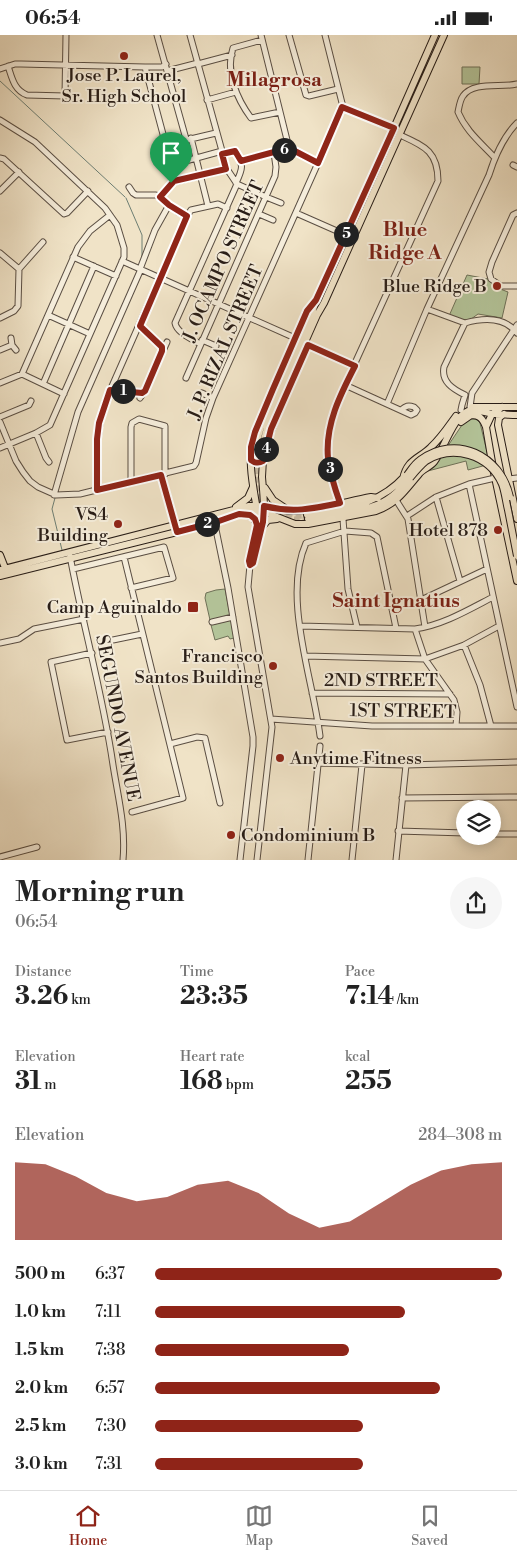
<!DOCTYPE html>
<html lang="en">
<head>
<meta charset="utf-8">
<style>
	:root { --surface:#fff; --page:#f6f6f6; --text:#222; --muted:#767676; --line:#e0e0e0; --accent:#8f2418 }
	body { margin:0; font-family:"Libre Bodoni",serif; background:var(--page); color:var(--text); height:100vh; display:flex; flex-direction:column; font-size:19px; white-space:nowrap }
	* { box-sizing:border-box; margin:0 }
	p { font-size:16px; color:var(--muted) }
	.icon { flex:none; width:28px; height:28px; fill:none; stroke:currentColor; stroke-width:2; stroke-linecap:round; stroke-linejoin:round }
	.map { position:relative; height:825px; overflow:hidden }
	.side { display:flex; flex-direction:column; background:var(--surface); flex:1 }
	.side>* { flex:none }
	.buttons { position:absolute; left:456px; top:765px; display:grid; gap:10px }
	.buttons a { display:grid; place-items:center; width:45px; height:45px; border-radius:50%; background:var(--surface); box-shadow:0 2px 12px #0003; font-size:25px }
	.pin { position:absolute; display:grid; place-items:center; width:42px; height:42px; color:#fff; margin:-51px -21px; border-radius:50% 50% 50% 0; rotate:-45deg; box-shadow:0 0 5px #0007 }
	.pin .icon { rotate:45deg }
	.km { position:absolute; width:25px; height:25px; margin:-12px; border-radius:50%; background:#222; color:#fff; font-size:14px; line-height:25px; text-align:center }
	.round { display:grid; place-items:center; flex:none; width:52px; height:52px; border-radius:26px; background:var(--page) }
	.overview { display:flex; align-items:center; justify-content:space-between; height:85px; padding:0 15px }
	h1 { font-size:28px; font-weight:800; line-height:38px }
	.metrics { display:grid; grid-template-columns:repeat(3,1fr); gap:8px; height:85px; padding:5px 15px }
	.metrics div { display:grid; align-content:center }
	.metrics b { font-size:25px; font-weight:800 }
	.metrics small { font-size:14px; font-weight:400 }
	.metrics p { font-size:14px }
	.chart { height:140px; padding:10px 15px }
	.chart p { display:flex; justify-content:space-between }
	.chart svg { width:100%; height:90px; margin-top:5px; fill:var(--accent); opacity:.7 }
	ul { padding:0 15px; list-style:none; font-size:16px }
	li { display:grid; grid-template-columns:80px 60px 1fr; align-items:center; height:38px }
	li i { height:12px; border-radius:6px; background:var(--accent) }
	.status { display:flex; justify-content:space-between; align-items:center; height:35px; padding:0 25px; background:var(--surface); direction:ltr }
	.status svg { height:14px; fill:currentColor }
	.tab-bar { display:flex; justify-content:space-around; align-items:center; height:70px; border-top:1px solid var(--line); background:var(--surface); font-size:14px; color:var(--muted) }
	.tab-bar a { display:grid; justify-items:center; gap:2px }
	.tab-bar .on { color:var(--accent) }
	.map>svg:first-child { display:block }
	.green { fill:#b4c59a; stroke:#6e7158 }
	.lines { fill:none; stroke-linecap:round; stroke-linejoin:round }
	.stream { stroke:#6d7e73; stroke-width:1 }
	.major-tunnel { stroke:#c8bba4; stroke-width:6; stroke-dasharray:6 3; stroke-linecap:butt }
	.minor-casing { stroke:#5a4e43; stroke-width:7 }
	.major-casing { stroke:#281d17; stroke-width:8 }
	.minor { stroke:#f5eddb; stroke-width:5 }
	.major { stroke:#f0e3c7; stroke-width:6 }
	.major-bridge-casing { stroke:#281d17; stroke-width:8; stroke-linecap:butt }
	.major-bridge { stroke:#f0e3c7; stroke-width:6 }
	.route-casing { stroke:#fff; stroke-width:10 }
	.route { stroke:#8f2418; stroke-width:6 }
	.poi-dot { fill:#8f2418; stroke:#f5eddb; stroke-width:2 }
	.labels { text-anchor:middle; stroke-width:4; stroke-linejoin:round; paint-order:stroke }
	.poi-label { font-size:18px; fill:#281d17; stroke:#f5eddb; text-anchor:end }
	.street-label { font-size:18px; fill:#281d17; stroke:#f5eddb }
	.quarter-label { font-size:20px; font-weight:bold; fill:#7a1f14; stroke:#f5eddb }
</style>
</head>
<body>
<div class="status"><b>06:54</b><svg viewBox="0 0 49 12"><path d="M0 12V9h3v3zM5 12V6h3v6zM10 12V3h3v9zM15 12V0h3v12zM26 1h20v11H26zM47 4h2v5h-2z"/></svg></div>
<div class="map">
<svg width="517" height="825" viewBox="0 0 517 825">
	<rect width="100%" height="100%" fill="#f0e3c7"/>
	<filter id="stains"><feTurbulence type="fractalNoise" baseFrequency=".004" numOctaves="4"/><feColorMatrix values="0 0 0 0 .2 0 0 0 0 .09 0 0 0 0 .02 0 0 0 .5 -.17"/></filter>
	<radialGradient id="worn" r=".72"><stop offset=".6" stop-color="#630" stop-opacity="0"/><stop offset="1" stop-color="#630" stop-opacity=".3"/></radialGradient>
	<path class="green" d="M462 32H480L479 49H462Z
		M467 240 488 244 495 252 508 257 502 283 478 279 467 287 449 281Z
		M469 384H476L480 388 490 429 468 435 466 426 424 437 437 427 462 390Z
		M225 554 230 580 210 585 205 563 206 558 216 555Z
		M231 585 234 603 230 604 228 601 215 605 211 590Z"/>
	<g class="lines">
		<path class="stream" d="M0 46 125 162
			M126 163 142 200V223
			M55 463 52 474 62 515"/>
		<path class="major-tunnel" d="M257 406C254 421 252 454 262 467 267 473 275 477 281 480 291 484 298 486 308 484
			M259 439 263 408
			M287 478 298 481 307 480"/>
		<defs>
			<path id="minor" d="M157 0 186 104
				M190 0 227 134 237 149 266 162
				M261 0 289 113
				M289 0 306 60 309 61 338 54
				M262 5 233 13C225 37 237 64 251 83L280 77
				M198 29 232 20
				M8 31C12 43 14 55 27 60L65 61 66 0
				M145 32 175 144 174 147
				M0 34 15 29H21L145 32H162L166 29
				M167 36 198 28
				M207 65 236 57
				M343 72 394 93
				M0 85 35 107 105 173 117 190 124 213V222L50 390 36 398 0 413
				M191 103 208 171
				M165 110 216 98
				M289 113 318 127
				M222 119 235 116C244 130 243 133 236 148
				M0 123 4 124 64 179 67 178 88 156
				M495 123C480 107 466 96 458 77 459 72 460 65 463 61 473 46 501 53 517 49
				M241 126 289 113
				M171 130 222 116
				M513 130 517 132
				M174 147 227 134
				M129 152 133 158 136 160H156L178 177 187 181
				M0 156 19 137
				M160 162 174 147
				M266 162 281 168
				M296 178 346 200
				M517 178 513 180 492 227 489 237 491 244 501 251H517
				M259 179 273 185
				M0 218 19 234 18 271 14 276 0 283
				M73 222 116 241
				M122 226 295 303
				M19 234 43 207
				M140 234 155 195 169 170
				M427 274 465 288
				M48 280 90 299
				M140 291 163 314
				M11 303 12 310 16 315
				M202 305 216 311
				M200 309C192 304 177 298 175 288L237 149
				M308 310 355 331
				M0 315 12 310
				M22 339 78 212 90 196 110 180
				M186 343 275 141 276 132 274 118
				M0 348 22 339 64 359
				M43 349 94 231
				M345 350 411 380 415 378 417 375 414 372C408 370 406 371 401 375
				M110 355 142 358
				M202 358 213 363
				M465 360C453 354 441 347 444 332L465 288C483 283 504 281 517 298
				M140 363 145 356 167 307
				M387 369 427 274 489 140C495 121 503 102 517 88
				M470 372 472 358 517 290
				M461 375 462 370 465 360
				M0 382 29 370 31 366
				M0 387 16 426 23 437 30 446 38 452 56 460 80 459 194 431 196 428 206 383 213 363 343 72 325 0
				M36 398 46 423 49 427
				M161 440 176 492
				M509 444 517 443
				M131 447V392L132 388 139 384 165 391V439
				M469 449 517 672
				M97 455C97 425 96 396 105 367L187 181 191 175 218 169 227 173
				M54 460 78 377 141 234
				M436 462 460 546
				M396 465 408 484 425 592
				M340 468 328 422 329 394 345 350 438 146C438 116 424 111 400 100
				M407 481 436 462 469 449 495 443
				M343 484 348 554 357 592
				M214 485 228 553 253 702V711L240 825
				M70 521C83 591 103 660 113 730 118 762 126 792 123 825
				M124 522 183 763 132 777
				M250 530 253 527 264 477
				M73 534 164 512 173 543 131 553
				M421 565 487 534
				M212 587 233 582
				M300 591 415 594C443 590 468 575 493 562
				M415 594 425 624 454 665 457 677 456 691
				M113 605 142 599
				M0 608 19 604 34 594 84 584
				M464 610 480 650 491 691
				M92 618 51 627 67 705 108 697
				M305 621 425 624 464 610 499 591
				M312 658 450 659
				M271 684 372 691H517
				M320 701C313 644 282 562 306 508L345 496 371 498 377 502 396 593
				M170 709 197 702 205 703 220 768
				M318 728 406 730 517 727
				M402 763 517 762
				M398 796 465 798
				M492 799H517
				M0 822 37 812
				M257 825 272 692 248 552 250 530 249 526 257 490V476
				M308 825 320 711
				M352 825 362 730
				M396 825 406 730"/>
			<path id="major" d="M472 372H517
				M502 372 492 379 486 392 493 433 517 546
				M504 379 499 383 498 390 517 484
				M461 387 471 380C480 380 483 384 486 392
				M257 406 261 392 312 278 316 265 394 93 435 0
				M263 408 267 393 317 280 324 268 444 0
				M403 444C407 424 419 424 431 412 441 403 448 392 456 381
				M265 453 273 465 285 473
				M236 472 248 463 253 452
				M264 474C264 464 263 453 262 442 262 423 267 404 275 386
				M257 475C253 450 247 425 254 400L295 303 307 276 313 269
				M244 479 253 482 257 490
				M307 480C346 472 377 472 405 441
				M308 484 371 472C388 467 398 457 410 443
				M262 492 268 485 277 484
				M0 520 7 538
				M0 535 249 471C264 469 278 476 292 476 319 475 345 467 371 462L378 463
				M0 541 177 497 251 476 267 478 295 489H308L376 476C398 468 405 455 419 439 423 434 430 432 434 427 444 414 453 382 468 376 476 373 485 378 494 379 502 379 509 380 517 380"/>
		</defs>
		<use href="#minor" class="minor-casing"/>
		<use href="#major" class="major-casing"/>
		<use href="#minor" class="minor"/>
		<use href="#major" class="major"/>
		<defs>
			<path id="major-bridge" d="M407 440C411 435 414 429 420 425 456 398 501 420 510 462
				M410 443C415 437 420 431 426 426 453 409 489 420 502 449 505 457 506 467 508 475 511 491 514 506 517 521"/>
		</defs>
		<use href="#major-bridge" class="major-bridge-casing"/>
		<use href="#major-bridge" class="major-bridge"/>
	</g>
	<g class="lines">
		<defs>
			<path id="route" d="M342 72 394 93 332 230 316 265 307 276 273 354 255 397 251 412V425C255 428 258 429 263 426L271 394 308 310 355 331C340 360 325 390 328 423 330 438 335 454 340 468 312 474 292 478 264 471L263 487 253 528 250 530 249 526 257 490 255 484 250 480 239 479 219 486 177 497 161 440 97 455V404L99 388 110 355 142 358 145 356 162 316V312L140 291 187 181 169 170 160 162 174 146 226 134 222 119 235 116 241 126 289 113 318 128Z"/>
		</defs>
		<use href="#route" class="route-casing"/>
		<use href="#route" class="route"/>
	</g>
	<g class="poi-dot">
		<circle cx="124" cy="21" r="5"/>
		<circle cx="497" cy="251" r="5"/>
		<circle cx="118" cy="489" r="5"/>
		<circle cx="498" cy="495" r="5"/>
		<rect x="187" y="566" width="12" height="12" rx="2.5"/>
		<circle cx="273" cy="631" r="5"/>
		<circle cx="280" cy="723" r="5"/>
		<circle cx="231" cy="800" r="5"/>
	</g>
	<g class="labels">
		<g class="poi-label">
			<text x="124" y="46" text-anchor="middle">Jose P. Laurel,<tspan x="124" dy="21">Sr. High School</tspan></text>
			<text x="487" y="257">Blue Ridge B</text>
			<text x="108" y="485">VS4<tspan x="108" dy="21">Building</tspan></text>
			<text x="488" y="501">Hotel 878</text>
			<text x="182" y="578">Camp Aguinaldo</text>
			<text x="263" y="627">Francisco<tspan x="263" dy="21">Santos Building</tspan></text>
			<text x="290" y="729" text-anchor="start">Anytime Fitness</text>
			<text x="241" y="806" text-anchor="start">Condominium B</text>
		</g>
		<g class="street-label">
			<text transform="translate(223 226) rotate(-66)" y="6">J. OCAMPO STREET</text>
			<text transform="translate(225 307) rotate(-67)" y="6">J. P. RIZAL STREET</text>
			<text x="381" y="651">2ND STREET</text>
			<text transform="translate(403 676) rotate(1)" y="6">1ST STREET</text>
			<text transform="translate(118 683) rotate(79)" y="6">SEGUNDO AVENUE</text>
		</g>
		<g class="quarter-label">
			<text x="274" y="51">Milagrosa</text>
			<text x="405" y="201">Blue<tspan x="405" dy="23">Ridge A</tspan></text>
			<text x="396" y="572">Saint Ignatius</text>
		</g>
	</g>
	<rect width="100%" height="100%" filter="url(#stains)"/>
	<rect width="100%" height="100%" fill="url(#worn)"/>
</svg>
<div class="buttons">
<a><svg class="icon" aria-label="layers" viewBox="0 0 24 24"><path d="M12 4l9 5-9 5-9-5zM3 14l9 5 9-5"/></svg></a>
</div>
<div class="pin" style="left:171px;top:148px;background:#1e9e55"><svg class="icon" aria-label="arrive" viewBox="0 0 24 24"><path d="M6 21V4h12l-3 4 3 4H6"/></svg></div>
<b class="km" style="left:123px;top:356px">1</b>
<b class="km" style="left:207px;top:489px">2</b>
<b class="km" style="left:330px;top:434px">3</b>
<b class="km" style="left:266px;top:414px">4</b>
<b class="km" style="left:346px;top:199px">5</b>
<b class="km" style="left:284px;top:115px">6</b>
</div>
<section class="side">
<div class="overview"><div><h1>Morning run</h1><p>06:54</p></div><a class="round"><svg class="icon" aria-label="share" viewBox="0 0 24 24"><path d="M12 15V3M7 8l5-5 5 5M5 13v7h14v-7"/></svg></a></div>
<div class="metrics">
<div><p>Distance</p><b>3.26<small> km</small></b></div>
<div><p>Time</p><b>23:35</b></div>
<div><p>Pace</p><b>7:14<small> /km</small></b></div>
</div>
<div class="metrics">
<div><p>Elevation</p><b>31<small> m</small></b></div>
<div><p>Heart rate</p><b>168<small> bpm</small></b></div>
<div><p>kcal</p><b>255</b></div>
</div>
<div class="chart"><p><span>Elevation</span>284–308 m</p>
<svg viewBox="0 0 160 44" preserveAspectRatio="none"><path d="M0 44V6L10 7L20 13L30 21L40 25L50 23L60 17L70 15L80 21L90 31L100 38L110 35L120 26L130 17L140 10L150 7L160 6V44z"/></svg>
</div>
<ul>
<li><b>500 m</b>6:37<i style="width:100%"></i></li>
<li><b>1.0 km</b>7:11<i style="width:72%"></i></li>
<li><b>1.5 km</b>7:38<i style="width:56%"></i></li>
<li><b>2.0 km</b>6:57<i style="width:82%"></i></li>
<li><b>2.5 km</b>7:30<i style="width:60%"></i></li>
<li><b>3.0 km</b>7:31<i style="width:60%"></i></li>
</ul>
</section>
<nav class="tab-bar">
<a class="on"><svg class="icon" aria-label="home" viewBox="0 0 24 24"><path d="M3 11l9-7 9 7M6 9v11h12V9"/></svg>Home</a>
<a><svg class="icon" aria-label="map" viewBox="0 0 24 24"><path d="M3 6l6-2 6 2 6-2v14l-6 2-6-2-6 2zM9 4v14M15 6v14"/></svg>Map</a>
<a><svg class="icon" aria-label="saved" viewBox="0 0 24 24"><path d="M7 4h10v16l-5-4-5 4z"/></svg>Saved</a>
</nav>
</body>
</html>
